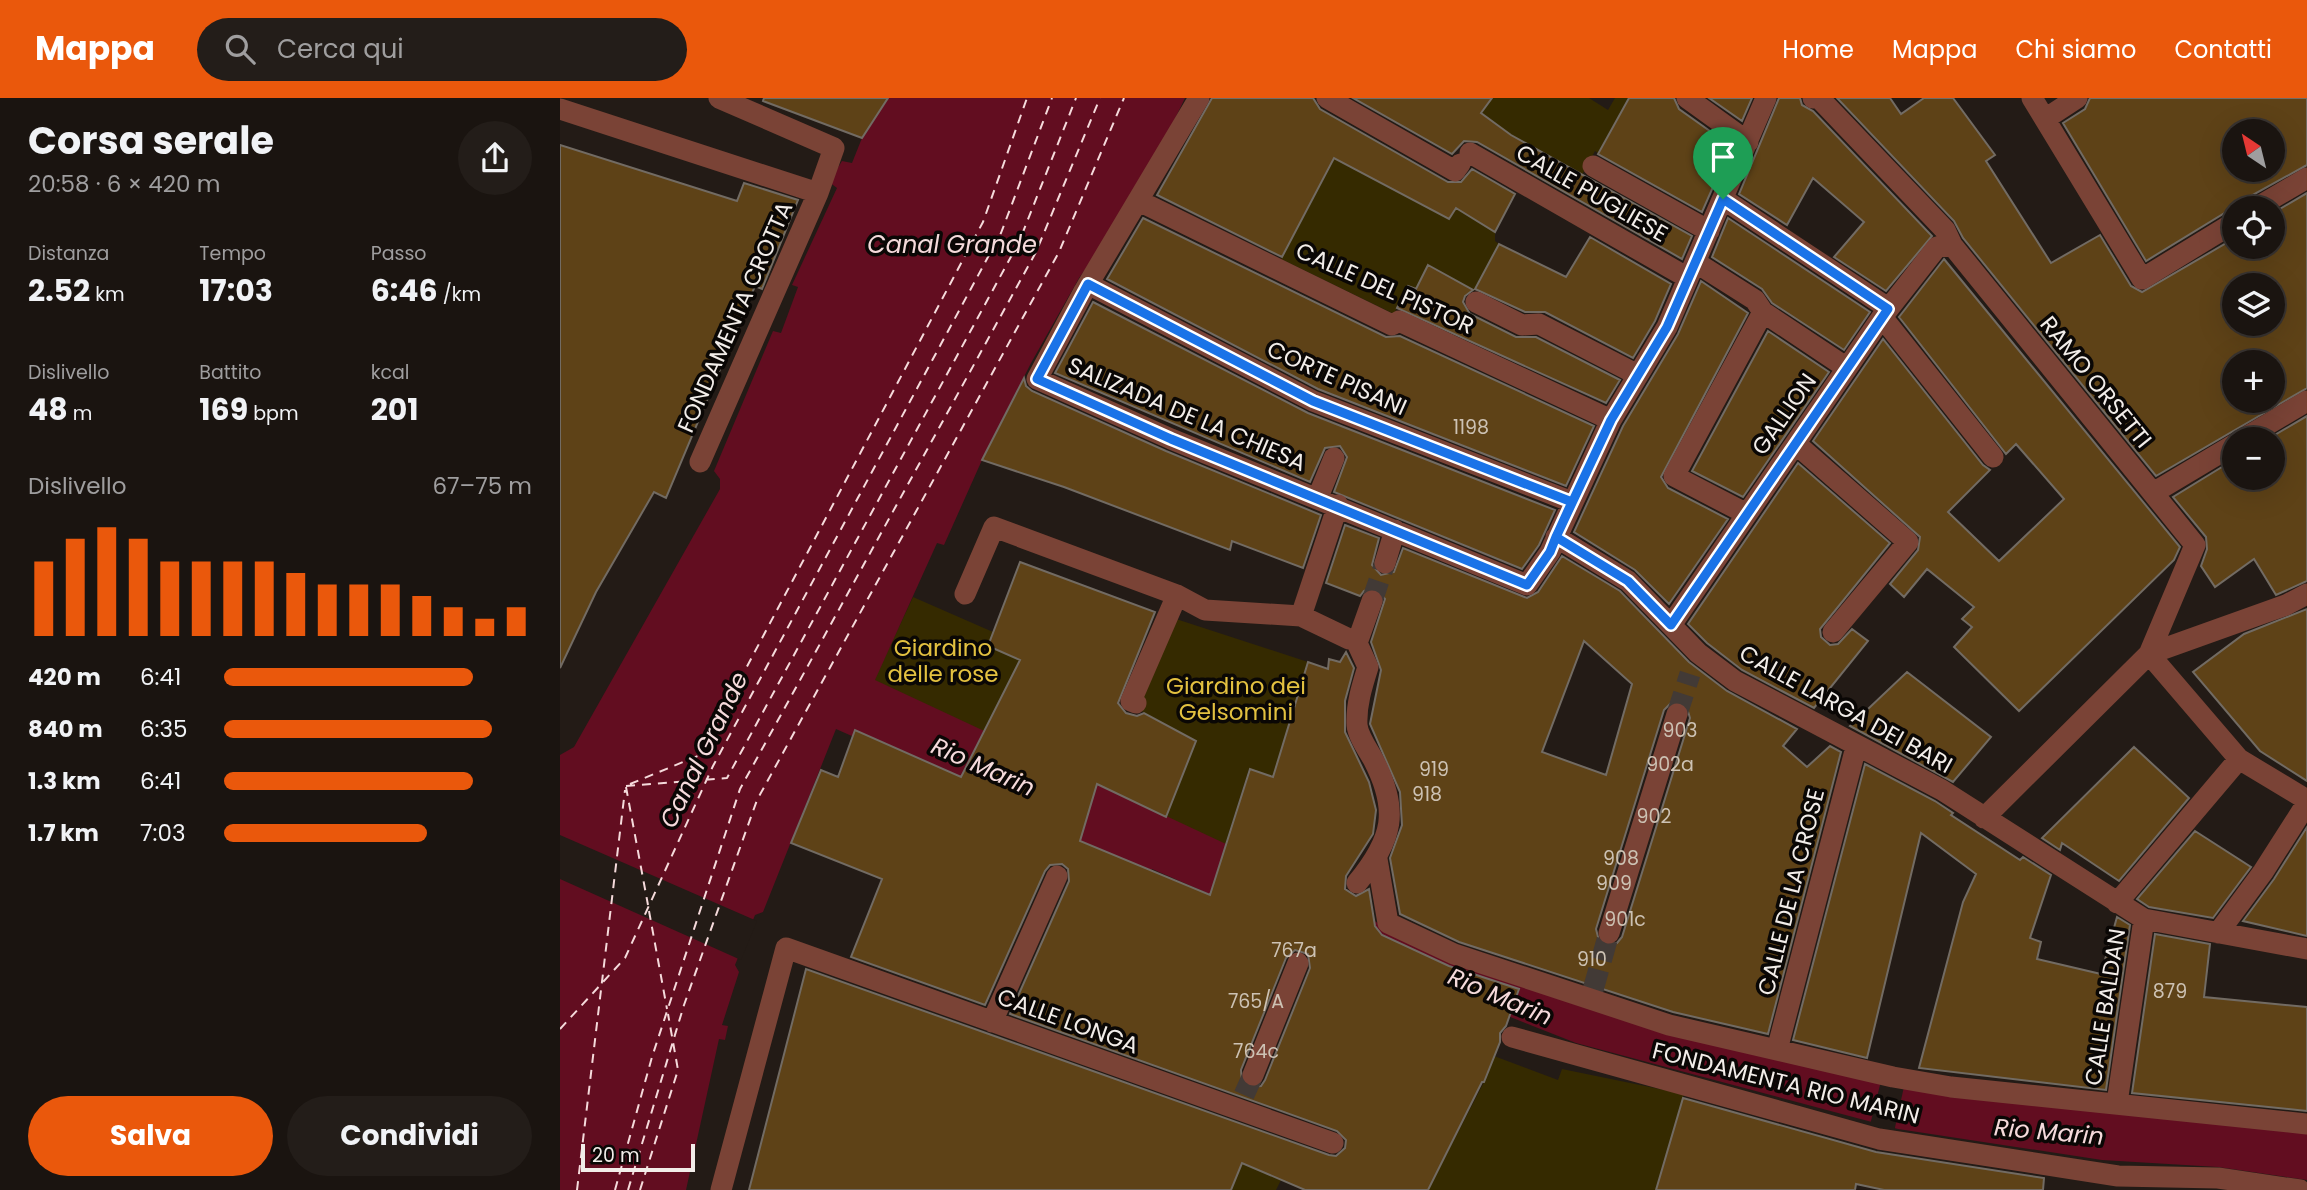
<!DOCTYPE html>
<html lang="it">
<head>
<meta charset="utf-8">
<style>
	:root { --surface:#1a1410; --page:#231d19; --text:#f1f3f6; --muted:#9f9e9f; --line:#383330; --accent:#ea580c }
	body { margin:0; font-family:Poppins,sans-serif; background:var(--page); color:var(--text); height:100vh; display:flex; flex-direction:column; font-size:26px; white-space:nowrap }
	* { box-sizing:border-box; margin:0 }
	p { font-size:23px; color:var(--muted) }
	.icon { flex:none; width:38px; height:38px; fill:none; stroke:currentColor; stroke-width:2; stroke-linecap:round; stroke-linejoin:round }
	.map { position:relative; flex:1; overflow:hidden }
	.side { display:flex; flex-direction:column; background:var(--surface); width:560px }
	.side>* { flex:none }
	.needle { width:46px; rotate:325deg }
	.controls { position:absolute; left:1662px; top:21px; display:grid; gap:14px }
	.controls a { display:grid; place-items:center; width:63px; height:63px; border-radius:50%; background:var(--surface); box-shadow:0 7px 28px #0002,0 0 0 2px var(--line); font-size:35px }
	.scale { position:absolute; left:21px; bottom:18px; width:114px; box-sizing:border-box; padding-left:7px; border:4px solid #f2ede9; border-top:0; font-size:19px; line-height:24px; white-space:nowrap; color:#f2ede9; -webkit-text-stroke:5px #0a0705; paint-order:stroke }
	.pin { position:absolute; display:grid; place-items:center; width:60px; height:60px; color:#fff; margin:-72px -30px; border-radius:50% 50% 50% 0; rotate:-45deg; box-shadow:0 0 7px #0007 }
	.pin .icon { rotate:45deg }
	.round { display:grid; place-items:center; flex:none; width:74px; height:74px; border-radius:37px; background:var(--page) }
	.head { display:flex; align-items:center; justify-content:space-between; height:119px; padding:0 28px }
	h1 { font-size:38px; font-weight:700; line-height:52px }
	.figures { display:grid; grid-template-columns:repeat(3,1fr); gap:10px; height:119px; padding:7px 28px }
	.figures div { display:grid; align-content:center }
	.figures b { font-size:30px; font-weight:700 }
	.figures small { font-size:19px; font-weight:400 }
	.figures p { font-size:19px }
	.chart { height:196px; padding:14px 28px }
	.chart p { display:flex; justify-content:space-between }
	.chart svg { width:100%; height:126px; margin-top:7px; stroke:var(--accent); stroke-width:6 }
	.button { display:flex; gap:14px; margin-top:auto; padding:14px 28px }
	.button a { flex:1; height:80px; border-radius:42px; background:var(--accent); color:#fff; font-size:28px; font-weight:700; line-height:80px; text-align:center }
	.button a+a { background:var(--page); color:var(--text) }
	ul { padding:0 28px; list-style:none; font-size:23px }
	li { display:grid; grid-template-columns:112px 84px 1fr; align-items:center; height:52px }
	li i { height:18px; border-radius:9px; background:var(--accent) }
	header { display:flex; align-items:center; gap:42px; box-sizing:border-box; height:98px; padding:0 35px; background:var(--accent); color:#fff }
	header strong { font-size:33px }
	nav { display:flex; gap:38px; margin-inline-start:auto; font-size:24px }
	.search { width:490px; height:63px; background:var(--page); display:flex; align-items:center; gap:18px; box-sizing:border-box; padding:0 24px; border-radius:38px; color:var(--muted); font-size:26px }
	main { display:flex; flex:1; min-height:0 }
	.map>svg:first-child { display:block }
	.green { fill:#352a00 }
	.water { fill:#620d20 }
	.pier { fill:#231b16 }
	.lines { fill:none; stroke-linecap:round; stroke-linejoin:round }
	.ferry { stroke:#f5dadb; stroke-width:2; stroke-dasharray:9 7; stroke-linecap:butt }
	.building { fill:#5e4217; stroke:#726b63; stroke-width:2; fill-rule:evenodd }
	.pedestrian-tunnel { stroke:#423a36; stroke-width:21; stroke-dasharray:21 10; stroke-linecap:butt }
	.pedestrian { stroke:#7a4336; stroke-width:21 }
	.route-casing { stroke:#fff; stroke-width:14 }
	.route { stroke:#1a73e8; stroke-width:9 }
	.labels { text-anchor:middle; stroke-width:7; stroke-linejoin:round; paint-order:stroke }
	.number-label { font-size:19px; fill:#cdc2b4 }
	.street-label { font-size:23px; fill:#f2ede9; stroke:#0a0705 }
	.park-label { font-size:23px; fill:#e3c140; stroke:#0a0705 }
	.water-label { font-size:24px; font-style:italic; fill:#f5dadb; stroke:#0a0705 }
</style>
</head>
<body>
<header>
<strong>Mappa</strong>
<div class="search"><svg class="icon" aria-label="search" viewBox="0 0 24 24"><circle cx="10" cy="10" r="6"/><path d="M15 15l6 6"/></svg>Cerca qui</div>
<nav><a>Home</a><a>Mappa</a><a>Chi siamo</a><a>Contatti</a></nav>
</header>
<main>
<section class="side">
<div class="head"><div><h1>Corsa serale</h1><p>20:58 · 6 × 420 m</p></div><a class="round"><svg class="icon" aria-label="share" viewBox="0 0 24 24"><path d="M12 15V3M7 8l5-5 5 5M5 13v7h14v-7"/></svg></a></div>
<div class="figures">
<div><p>Distanza</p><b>2.52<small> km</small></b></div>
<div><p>Tempo</p><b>17:03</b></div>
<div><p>Passo</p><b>6:46<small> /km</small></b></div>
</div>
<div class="figures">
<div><p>Dislivello</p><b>48<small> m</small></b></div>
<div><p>Battito</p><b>169<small> bpm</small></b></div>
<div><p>kcal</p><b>201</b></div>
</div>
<div class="chart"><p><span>Dislivello</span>67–75 m</p>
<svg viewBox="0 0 160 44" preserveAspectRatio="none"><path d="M5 44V18M15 44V10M25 44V6M35 44V10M45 44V18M55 44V18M65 44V18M75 44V18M85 44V22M95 44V26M105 44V26M115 44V26M125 44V30M135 44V34M145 44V38M155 44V34"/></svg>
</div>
<ul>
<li><b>420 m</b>6:41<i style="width:81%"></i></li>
<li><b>840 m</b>6:35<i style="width:87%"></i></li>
<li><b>1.3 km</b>6:41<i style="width:81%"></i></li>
<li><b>1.7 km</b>7:03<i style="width:66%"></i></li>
</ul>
<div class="button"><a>Salva</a><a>Condividi</a></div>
</section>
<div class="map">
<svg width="1747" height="1092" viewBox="0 0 1747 1092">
	<rect width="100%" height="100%" fill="#231b16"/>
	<path class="green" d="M932 0H1029L1048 12 1055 0H1097L1059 17 1038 55 1035 53 1022 77 957 40 945 59 931 22 921 15Z
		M774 60 889 120 896 110 935 134V143L939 146 914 193 869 167 856 191 848 188 834 216 721 161Z
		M353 499 433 534 428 548 464 563 424 634 314 582Z
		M613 520 748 564 718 664 721 681 689 671 665 747 606 719 636 643 574 609Z
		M934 958 998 982 1002 971 1124 996 1096 1092H868L924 984Z
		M686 1053 695 1056 691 1069 721 1082 716 1092H671Z"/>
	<path class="water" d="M328 0H625L577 99 519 180 471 265 422 362 384 447 377 445 315 582 784 801 826 831 888 860 1390 999 1747 1031V1082L1658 1069 1542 1062 1338 1031 1016 945 753 841 592 771 587 781 518 751 521 739 276 631 203 814 195 817 175 867 179 874 162 927 168 928 165 942 159 941 126 1092H0V657L14 649 160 391V381L154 373 213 233 221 235 238 189 232 187 277 90 269 84 282 63 292 65 302 40Z"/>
	<path class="pier" d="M0 737 197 823 181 862 0 781Z
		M1322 979 1345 984 1334 1034 1310 1027Z"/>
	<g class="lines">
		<path class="ferry" d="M70 686 140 657 423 124 467 0
			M66 688 167 680 459 144 516 0
			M66 689 88 807
			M89 813 107 911
			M0 931 65 860 153 668 441 135 492 0
			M17 1092 65 692
			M55 1092 92 959 180 691 476 154 540 0
			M68 1092 124 907 197 702 499 154 564 0
			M80 1092 118 972 108 916"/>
	</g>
	<path class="building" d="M204 0H328L302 40 203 3Z
		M652 0H753L760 11 888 84H901L912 71 955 96 935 134 896 110 889 121 774 60 722 159 597 97Z
		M793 0H932L921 15 951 37 1132 138 1122 161 917 44 904 43 892 56Z
		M1069 0H1114L1119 11 1171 48 1142 114 1038 56Z
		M1149 0H1192L1182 23Z
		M1219 0H1240L1242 7 1253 13 1372 138 1326 193 1274 159 1304 124 1253 80 1227 127 1179 96Z
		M1277 0H1330L1341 16 1364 0H1393L1435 57 1426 63 1491 165 1540 137 1571 188 1582 194 1675 140V149H1713V115L1747 95V290L1596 378 1403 140 1394 123ZM1675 187H1713V226H1675ZM1675 264H1713V303H1675Z
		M1530 0H1747V67L1689 99 1683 110 1668 113 1586 163 1503 25 1525 11ZM1675 33H1713V72H1675Z
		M0 47 177 103 184 85 238 102 202 191 195 188 106 400 94 394 36 494 0 570Z
		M583 120 826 239 840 238 1034 328 1006 388 758 291 547 181Z
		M1168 120 1310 214 1284 252 1212 205 1202 191 1152 159Z
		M1030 139 1111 186 1095 223 1073 260 985 214H965L915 191 939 146 1006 179Z
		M1384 161 1620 449 1614 462 1459 613 1394 549 1412 529 1402 521 1414 509 1367 471 1344 499 1330 486 1358 452 1360 439 1253 343 1323 241 1423 367 1430 372 1388 414 1439 463 1504 401 1456 346 1446 356 1339 219Z
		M868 167 913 192 905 198 903 204 910 216 956 239H976L1060 282 1046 305 837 210 848 188 856 191Z
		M1141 183 1188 215 1101 379 1108 390 1168 421 1109 506 1075 472 1014 434 1063 328 1118 236Z
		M533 204 748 315 995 412 979 447 962 471 774 394 787 359 780 348 765 350 750 384 495 275Z
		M1208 233 1269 274 1183 399 1132 373Z
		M464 280 466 288 472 293 606 353 761 417 743 470 672 443 670 452 504 389 422 362Z
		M1747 318V483L1716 497 1694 461 1655 489 1641 468 1647 451 1646 439 1613 399 1675 361V380H1713V341H1708Z
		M1238 365 1330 445 1260 531 1261 539 1270 547 1278 546 1292 531 1308 543 1254 610 1182 572 1147 545 1128 526Z
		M785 427 819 440 812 467 821 477 834 474 843 450 967 500 978 494 1002 458 1060 493 1129 564 1167 593 1237 631 1223 648 1247 669 1270 648 1281 654 1208 936 1113 914 899 844 840 816 830 760 842 727 840 694 810 626 821 572 811 544 825 501 816 490 804 493 800 498 766 485ZM1024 543 1072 586 1046 677 982 654ZM1113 603 1126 607 1130 620 1062 839 1057 845 1046 848 1039 843 1036 831 1104 612Z
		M460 464 595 514 558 605 566 615 577 618 584 615 636 643 606 719 537 686 520 743 650 797 690 671 713 679 748 564 768 571 769 561 780 564 786 554 794 570 785 603V634L809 684 816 712 813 736 786 778 785 791 796 798 809 791 815 828 822 837 889 868 959 891 946 928 940 935V944L924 984H922L868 1092H745L682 1065 671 1092H189L246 871 769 1057 776 1058 785 1050 786 1042 777 1033 450 916 509 783 508 771 502 766 490 767 485 773 425 907 291 859 322 781 231 745 261 672 278 679 295 632 401 679 460 562 428 548ZM735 852 748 856 750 870 705 982 701 988 689 989 682 985 681 972 726 860Z
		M1747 511V683L1700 653 1633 574 1684 536Z
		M1347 574 1431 639 1393 684 1290 628Z
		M1574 649 1629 700 1559 783 1502 745 1500 752 1482 740Z
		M1305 666 1375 703 1393 715 1391 717 1460 762 1463 759 1491 777 1470 840 1481 844 1477 861 1541 876 1557 819 1570 827 1546 992 1359 970 1403 804 1416 776 1361 735 1307 960 1233 942Z
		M1747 729V838L1683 823 1714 781Z
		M1635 733 1691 769 1653 820 1589 809 1577 801Z
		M1595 836 1650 846 1644 899 1747 909V1013L1572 995Z
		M1123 1000 1316 1054 1484 1080 1483 1092H1324L1296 1086 1295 1092H1096Z"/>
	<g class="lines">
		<path class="pedestrian-tunnel" d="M812 503 825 465
			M1117 616 1130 576
			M1033 892 1049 835
			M684 997 693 977"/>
		<path class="pedestrian" d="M639 0 524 193 477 281 611 341 967 487 990 454 1051 322 1107 229 1206 0
			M767 0 895 73 900 66
			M1127 0 1188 44
			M1253 0H1259L1385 132 1392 147 1635 447 1589 556 1679 661 1747 702
			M1472 0 1582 181 1675 124
			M0 11 258 95
			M1485 21 1517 0
			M910 55 1128 180
			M1033 68 1149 133
			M1163 101 1328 210
			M579 103 832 227 839 223 1051 322
			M1696 110 1747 80
			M1135 164 1195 202 1203 214 1287 270
			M528 186 753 303 1012 404
			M916 204 962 227 979 226 1078 277
			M1322 219 1433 359
			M1683 341 1747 303
			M1236 346 1348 444 1273 534
			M140 364 258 95 274 50 159 0
			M1593 395 1675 346
			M758 399 774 360
			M1187 416 1114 378 1203 214
			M996 439 1068 483 1138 555 1175 583 1382 692 1584 821 1747 851
			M825 465 835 432
			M405 496 434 429 617 497 645 512 741 518 789 541
			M741 518 778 407
			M1111 527 1322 219 1377 149 1392 147
			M576 605 571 603 617 497
			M1424 720 1589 556 1726 507 1747 496
			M817 761 828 825 894 856 1109 927 1333 979 1391 989 1747 1026
			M797 785C833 741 840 713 813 661 808 652 798 638 797 627 796 607 802 588 808 569L797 545 812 503
			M1557 805 1679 661
			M1049 835 1117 616
			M1658 835 1703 774 1747 705
			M432 924 497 778
			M952 939 1319 1041 1558 1078 1658 1080 1740 1092
			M1217 952 1296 649
			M693 977 738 865
			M1557 1005 1584 821
			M161 1092 226 850 773 1045"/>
	</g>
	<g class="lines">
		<defs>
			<path id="route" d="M1163 101 1107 229 1051 322 996 439 990 454 967 487 611 341 477 281 528 186 753 303 1012 404 996 439 1068 483 1111 527 1328 211 1163 101"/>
		</defs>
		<use href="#route" class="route-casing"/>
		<use href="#route" class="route"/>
	</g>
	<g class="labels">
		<g class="number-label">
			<text x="911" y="336">1198</text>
			<text x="1120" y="639">903</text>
			<text x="1110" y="673">902a</text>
			<text x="874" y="678">919</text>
			<text x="867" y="703">918</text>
			<text x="1094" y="725">902</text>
			<text x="1061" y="767">908</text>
			<text x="1054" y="792">909</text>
			<text x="1065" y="828">901c</text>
			<text x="734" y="859">767a</text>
			<text x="1032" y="868">910</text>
			<text x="1610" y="900">879</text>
			<text x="696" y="910">765/A</text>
			<text x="696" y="960">764c</text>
		</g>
		<g class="street-label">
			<text transform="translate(1032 95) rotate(30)" y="8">CALLE PUGLIESE</text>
			<text transform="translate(825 190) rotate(24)" y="8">CALLE DEL PISTOR</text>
			<text transform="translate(175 219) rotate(-66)" y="8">FONDAMENTA CROTTA</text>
			<text transform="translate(777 280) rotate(24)" y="8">CORTE PISANI</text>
			<text transform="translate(1536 284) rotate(51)" y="8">RAMO ORSETTI</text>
			<text transform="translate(627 316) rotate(23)" y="8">SALIZADA DE LA CHIESA</text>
			<text transform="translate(1224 316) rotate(-55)" y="8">GALLION</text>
			<text transform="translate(1286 611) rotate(29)" y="8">CALLE LARGA DEI BARI</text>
			<text transform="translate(1231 794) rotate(-76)" y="8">CALLE DE LA CROSE</text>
			<text transform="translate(1545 909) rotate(-81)" y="8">CALLE BALDAN</text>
			<text transform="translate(508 923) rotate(20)" y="8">CALLE LONGA</text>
			<text transform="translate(1226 985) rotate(14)" y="8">FONDAMENTA RIO MARIN</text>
		</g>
		<g class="park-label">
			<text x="383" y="558">Giardino<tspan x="383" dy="26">delle rose</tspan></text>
			<text x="676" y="596">Giardino dei<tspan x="676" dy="26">Gelsomini</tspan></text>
		</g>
		<g class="water-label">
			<text x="392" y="155">Canal Grande</text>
			<text transform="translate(144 652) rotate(-64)" y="8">Canal Grande</text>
			<text transform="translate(423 669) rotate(24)" y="8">Rio Marin</text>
			<text transform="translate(940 899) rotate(23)" y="8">Rio Marin</text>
			<text transform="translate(1489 1034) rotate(5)" y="8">Rio Marin</text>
		</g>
	</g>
</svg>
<div class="controls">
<a><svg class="needle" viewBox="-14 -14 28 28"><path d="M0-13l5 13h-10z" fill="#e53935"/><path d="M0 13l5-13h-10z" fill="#9f9e9f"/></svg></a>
<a><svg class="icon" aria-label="locate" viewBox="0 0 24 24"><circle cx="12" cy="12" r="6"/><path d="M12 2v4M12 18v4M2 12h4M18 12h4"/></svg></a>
<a><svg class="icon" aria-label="layers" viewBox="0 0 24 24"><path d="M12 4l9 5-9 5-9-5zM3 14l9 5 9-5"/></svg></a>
<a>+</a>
<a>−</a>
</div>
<div class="scale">20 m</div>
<div class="pin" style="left:1163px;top:101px;background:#1e9e55"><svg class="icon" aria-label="arrive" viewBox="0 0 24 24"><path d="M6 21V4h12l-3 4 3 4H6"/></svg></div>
</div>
</main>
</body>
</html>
